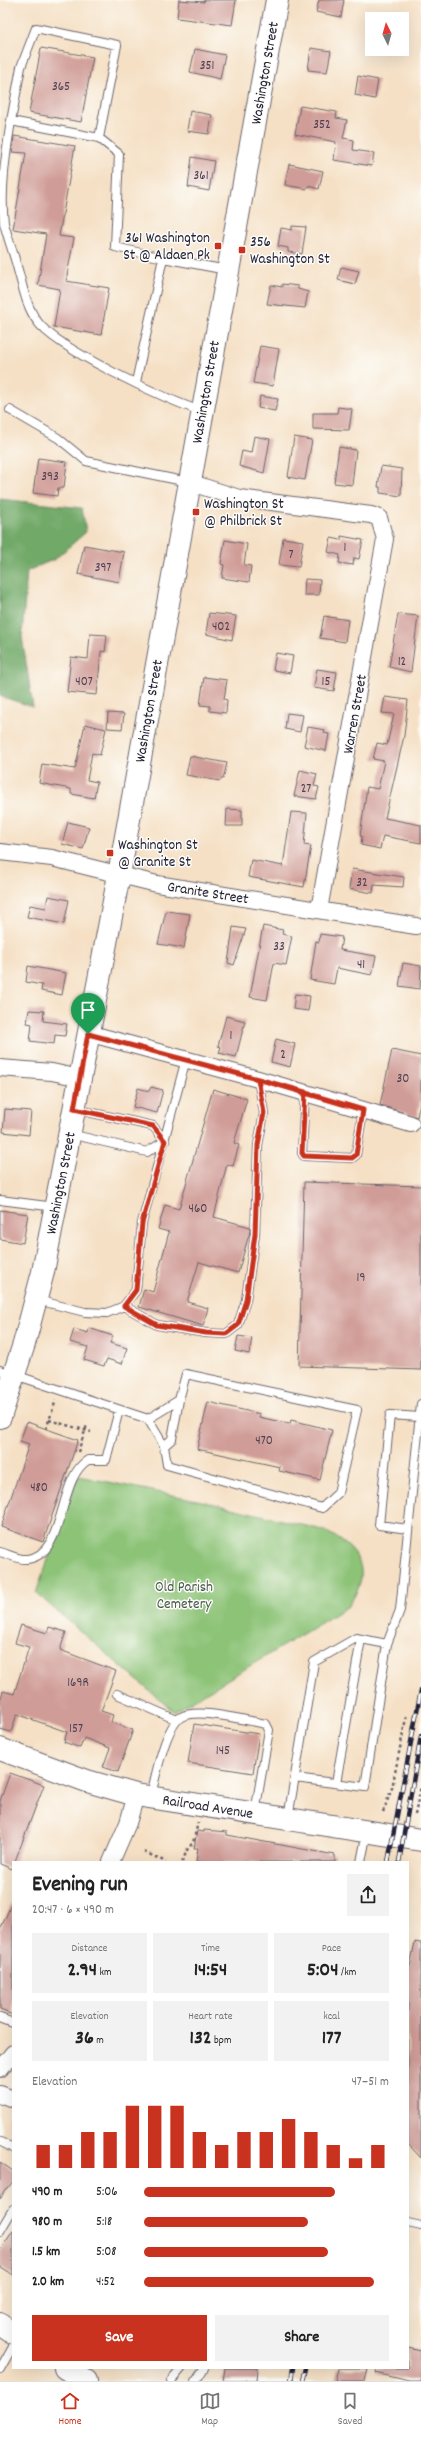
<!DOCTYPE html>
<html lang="en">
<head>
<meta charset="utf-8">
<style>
	:root { --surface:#fff; --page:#f2f2f2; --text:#222; --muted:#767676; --line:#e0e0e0; --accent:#c8321e }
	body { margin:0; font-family:Dekko,sans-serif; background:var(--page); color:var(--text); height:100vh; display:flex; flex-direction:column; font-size:15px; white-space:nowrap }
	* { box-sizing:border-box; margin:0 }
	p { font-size:13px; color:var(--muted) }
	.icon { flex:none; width:22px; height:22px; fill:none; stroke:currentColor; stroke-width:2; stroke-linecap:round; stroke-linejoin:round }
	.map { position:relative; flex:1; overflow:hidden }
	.panel { position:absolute; left:12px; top:1861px; width:397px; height:508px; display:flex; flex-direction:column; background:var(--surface); border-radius:0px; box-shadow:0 4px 16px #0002 }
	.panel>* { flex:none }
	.needle { width:26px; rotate:355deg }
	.controls { position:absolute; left:365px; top:12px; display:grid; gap:8px }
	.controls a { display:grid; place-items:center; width:44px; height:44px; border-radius:0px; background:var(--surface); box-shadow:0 4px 16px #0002; font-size:20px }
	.pin { position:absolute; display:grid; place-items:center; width:34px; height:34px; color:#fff; margin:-41px -17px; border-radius:50% 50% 50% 0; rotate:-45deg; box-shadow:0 0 4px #0007 }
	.pin .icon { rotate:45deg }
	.round { display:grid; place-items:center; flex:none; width:42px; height:42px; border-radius:0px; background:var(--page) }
	.summary { display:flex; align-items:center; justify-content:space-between; height:68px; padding:0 20px }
	h1 { font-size:22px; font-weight:800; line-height:30px }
	.figures { display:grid; grid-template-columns:repeat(3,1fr); gap:6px; height:68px; padding:4px 20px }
	.figures div { display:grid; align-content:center; border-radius:0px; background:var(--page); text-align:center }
	.figures b { font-size:20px; font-weight:800 }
	.figures small { font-size:11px; font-weight:400 }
	.figures p { font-size:11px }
	.chart { height:112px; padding:8px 20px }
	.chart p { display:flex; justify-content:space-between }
	.chart svg { width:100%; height:72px; margin-top:4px; stroke:var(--accent); stroke-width:6 }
	.button { display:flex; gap:8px; margin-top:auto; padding:8px 20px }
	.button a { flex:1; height:46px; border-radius:0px; background:var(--accent); color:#fff; font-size:16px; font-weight:800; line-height:46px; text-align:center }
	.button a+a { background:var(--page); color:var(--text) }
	ul { padding:0 20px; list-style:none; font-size:13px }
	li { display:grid; grid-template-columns:64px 48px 1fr; align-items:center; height:30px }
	li i { height:10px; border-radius:5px; background:var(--accent) }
	.dock { display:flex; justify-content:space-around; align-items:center; height:56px; border-top:1px solid var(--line); background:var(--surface); font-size:11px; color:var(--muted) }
	.dock a { display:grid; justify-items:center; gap:2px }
	.dock .active { color:var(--accent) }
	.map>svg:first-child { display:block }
	.green { fill:#8cc377; stroke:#577259 }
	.forest { fill:#71a968; stroke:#4a6652 }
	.building { fill:#d09c97 }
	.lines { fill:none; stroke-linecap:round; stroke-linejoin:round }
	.lane-casing { stroke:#6c646b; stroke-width:10 }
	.street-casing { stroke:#6c646b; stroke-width:18 }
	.secondary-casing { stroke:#6c646b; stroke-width:24 }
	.path { stroke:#6c646b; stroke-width:2.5; stroke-dasharray:3 3; stroke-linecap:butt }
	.lane { stroke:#fff; stroke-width:8 }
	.street { stroke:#fff; stroke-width:16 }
	.secondary { stroke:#fff; stroke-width:22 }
	.rail-casing { stroke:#22223b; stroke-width:4.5 }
	.rail { stroke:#fdfcf7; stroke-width:3; stroke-dasharray:9; stroke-linecap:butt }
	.route-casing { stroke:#fff; stroke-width:8 }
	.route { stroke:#c8321e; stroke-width:5 }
	.poi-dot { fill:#c8321e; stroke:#fdfcf7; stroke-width:1.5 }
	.labels { text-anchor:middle; stroke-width:3; stroke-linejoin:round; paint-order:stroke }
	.number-label { font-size:13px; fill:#4e4052 }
	.street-label { font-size:15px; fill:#22223b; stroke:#fdfcf7 }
	.poi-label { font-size:15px; fill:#22223b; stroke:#fdfcf7; text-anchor:start }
	.park-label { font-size:15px; fill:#475a50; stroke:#fdfcf7 }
</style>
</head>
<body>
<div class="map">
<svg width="421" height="2381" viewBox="0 0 421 2381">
	<rect width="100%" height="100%" fill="#fdfcf7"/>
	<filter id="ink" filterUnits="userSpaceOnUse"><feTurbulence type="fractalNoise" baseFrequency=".025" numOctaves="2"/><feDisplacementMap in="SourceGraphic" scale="8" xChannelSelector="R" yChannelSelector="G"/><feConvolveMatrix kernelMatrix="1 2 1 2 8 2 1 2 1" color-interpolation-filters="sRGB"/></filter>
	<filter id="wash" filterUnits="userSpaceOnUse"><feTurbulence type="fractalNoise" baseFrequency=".012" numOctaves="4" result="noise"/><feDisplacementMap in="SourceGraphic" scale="16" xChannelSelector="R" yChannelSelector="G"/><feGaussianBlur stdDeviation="0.9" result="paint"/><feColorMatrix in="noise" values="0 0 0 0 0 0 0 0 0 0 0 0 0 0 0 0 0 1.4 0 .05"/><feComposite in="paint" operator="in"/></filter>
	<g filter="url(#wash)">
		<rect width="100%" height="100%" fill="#f5e0c5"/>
		<path class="green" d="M78 1476 202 1501 323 1530C359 1548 375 1571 347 1607L174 1712 36 1593Z"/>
		<path class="forest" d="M0 499 82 508 86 532 55 559 27 571 22 637 33 707 0 696Z"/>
		<g id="blocks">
			<path class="building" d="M179 0 204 2V0H236L232 25 177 18Z
				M319 0H344L341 17 316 12Z
				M41 48 93 57 81 122 29 113Z
				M311 48 331 51 327 72 308 70Z
				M195 49 225 55 220 79 190 72Z
				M358 76 378 80 375 99 355 95Z
				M300 106 337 112 336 118 347 120 343 138 354 140 353 150 374 153 372 166 334 160 336 142 295 134Z
				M190 111 212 115 209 134 187 131Z
				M14 136 75 146 59 236 74 238 66 281 109 288 101 335 54 327 60 289 38 285 46 234 13 229 26 153 12 152Z
				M192 157 214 161 209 191 188 187Z
				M289 164 323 171 319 189 308 186 307 189 285 185Z
				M292 226 306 227 302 254 288 252V248L278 246 281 228 292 230Z
				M341 267 359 271 355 284 338 280Z
				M282 284 298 286V289L308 292 305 308 267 304 271 285 282 287Z
				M260 346 279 349 273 386 253 383Z
				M260 396 278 399 275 411 258 408Z
				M338 407 352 409 349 430 313 429V413H337Z
				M254 436 270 439 264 473 239 466 242 451 251 453Z
				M294 437 312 440 305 480 288 477Z
				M339 447 356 450 352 485 334 483Z
				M38 458 67 462 64 488H58L57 496 33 493Z
				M381 466 402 469 401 496 380 493V487H378Z
				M341 536 363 540 359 559 354 558 353 565 339 563 340 555 328 552 331 538 341 540Z
				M283 538 303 541 299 567 279 565Z
				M225 540 247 544 244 565 251 566 249 582 222 578 224 565 221 564Z
				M84 545 124 552 119 582 78 574Z
				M305 579 320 580 319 595H304Z
				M209 613 236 616 232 640 206 634Z
				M398 614 418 616 411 672 389 667Z
				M324 616 348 620 345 642 320 638Z
				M90 634 107 635 105 652 101 651 97 695 67 692 71 657 88 659Z
				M276 653 293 656 290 673 273 670Z
				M317 669 337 672 334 691 314 688Z
				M204 677 227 680 224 699 227 700 226 713 210 711V706L200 705Z
				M385 697 408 700 404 736 385 818 421 825V843L383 836 380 849 361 845 362 836H360L367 787 378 789 384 761 373 759 377 743 387 745 394 714 382 713Z
				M108 713 124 714 122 729 107 728Z
				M287 713 303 715 300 732 285 729Z
				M85 724 106 729 100 755 92 753 87 780 97 782 94 798 71 794V789L39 783 42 764 75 769Z
				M308 727 325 730 324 733 329 734 326 751 304 746Z
				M190 756 227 763 223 779H221L220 781 186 775Z
				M300 770 317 774 314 786 319 787 316 799 294 796Z
				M227 809 242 810V826H226Z
				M291 812 307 813 304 845 311 846 304 887 248 877 251 860 283 866Z
				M68 822 89 827 83 849 62 844Z
				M352 869 404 877 403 887 374 885 373 893 349 889Z
				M48 896 69 900 64 924 27 917 30 905 46 908Z
				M166 911 190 914 184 948 158 944Z
				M263 926 283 930 282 934 292 936 286 965 274 963 267 1000 250 997Z
				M233 927 246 929 234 965 228 963Z
				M320 934 342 937 340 950 376 956 372 975 337 968 334 984 310 980 316 941 319 942Z
				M403 963 421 966 420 989 399 986Z
				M28 966 66 973 62 995 41 991 42 985 26 982Z
				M295 994 310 996 308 1011 293 1009Z
				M29 1010 44 1011 43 1021 67 1024 65 1036 55 1035 54 1044 30 1041 32 1024 27 1023Z
				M226 1016 245 1021 236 1057 219 1053 221 1047 218 1046Z
				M276 1039 295 1044 290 1067 271 1062Z
				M392 1050 421 1056V1097L417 1117 380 1105Z
				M151 1087 163 1090 157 1113 133 1107 138 1088 149 1091Z
				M213 1089 247 1099 234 1143 239 1145 233 1166 227 1164 214 1217 250 1227V1231L238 1273 199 1262 187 1302 208 1308 203 1326 139 1307 144 1289 153 1292 169 1232 158 1229 165 1205 179 1209Z
				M5 1109 31 1111 29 1135 3 1132Z
				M304 1182 421 1186V1370L299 1366Z
				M0 1210 28 1214 23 1243 0 1239Z
				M89 1328 113 1336 110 1343 127 1348 122 1364 107 1359 104 1366 84 1360 88 1347 70 1342 74 1329 88 1333Z
				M238 1336 252 1338 249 1354 235 1351Z
				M208 1402 260 1414 259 1417 290 1424 291 1420 332 1430 320 1480 279 1471 280 1467 197 1449Z
				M27 1422 78 1440 43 1542 1 1527 29 1444 20 1441Z
				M21 1625 47 1633 49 1627 66 1632 60 1650 116 1671 101 1711 113 1715 111 1722 133 1730 118 1772 103 1767 110 1748 84 1738 80 1748 64 1742 67 1732 17 1714 11 1732 0 1729V1701L3 1691 14 1694 29 1647 15 1643Z
				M194 1724 259 1734 253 1773 188 1763Z
				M10 1773 44 1785 12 1869 0 1864V1801Z
				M204 1830 227 1832V1835L335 1855V1862H196L198 1848H194L197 1831 204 1832Z
				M13 1900V2015L0 2010V1930Z
				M415 1942 421 1943V2158L408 2144V1976Z
				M0 2162 13 2171V2181L0 2199Z
				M13 2231V2275L0 2267V2250Z
				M408 2348 421 2351V2381H409L376 2373 377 2368H408Z
				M225 2368H258L257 2381H223Z
				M338 2368H368L365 2381H335Z"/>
		</g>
	</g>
	<g filter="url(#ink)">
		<use href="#blocks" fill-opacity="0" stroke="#6c646b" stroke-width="1"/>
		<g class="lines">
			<defs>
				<path id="lane" d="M11 121 21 67 36 28 117 45 99 138
					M163 258 227 270
					M136 382 163 258 115 247 119 154 99 138 11 121C6 152 0 191 4 223 8 239 14 254 18 270 23 287 26 306 37 321 55 348 168 401 201 411
					M10 410 58 438 86 461 188 482
					M305 1092 302 1153 304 1156 352 1158 356 1155 363 1110
					M70 1134 147 1152 165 1141 153 1126 74 1109
					M0 1200 55 1207
					M37 1300 85 1312 107 1313 124 1306 136 1290 142 1223 186 1059
					M124 1306 157 1325 206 1333 226 1334 238 1325 246 1300 255 1234 258 1145 264 1113 258 1079
					M0 1370 148 1419 164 1446 167 1465 322 1508 338 1493 357 1410 186 1374 179 1400 148 1419
					M164 1446 172 1439 179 1400
					M408 1529 379 1525 390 1415 420 1417
					M0 1552C8 1554 19 1560 27 1559 67 1555 57 1478 88 1460H106L119 1410
					M117 1694 177 1720
					M295 1778 365 1787 387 1644 400 1610 421 1404
					M336 1783 361 1639
					M151 1796C155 1778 165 1727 181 1717 198 1707 247 1721 266 1724L269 1730 255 1813
					M288 1818 314 1662 356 1638 387 1644
					M361 1862 367 1832
					M0 2018 13 2023
					M0 2142 13 2148
					M408 2223 421 2226
					M0 2231 13 2209
					M0 2369 13 2346
					M171 2381 182 2368
					M196 2381 204 2368"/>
				<path id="street" d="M188 482 239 498 371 515 379 518 385 539 319 910
					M0 852 52 858 157 884 416 926
					M88 1033 258 1079 411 1124
					M0 1068 52 1072 80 1078
					M111 1862 128 1823 136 1795
					M0 2069 13 2053
					M0 2094 13 2099"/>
				<path id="secondary" d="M0 1417 24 1344 43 1272 119 875 277 0
					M0 1749 87 1781 136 1795 421 1840
					M0 2324 13 2333
					M65 2368 86 2381"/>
			</defs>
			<use href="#lane" class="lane-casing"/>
			<use href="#street" class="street-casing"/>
			<use href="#secondary" class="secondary-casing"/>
			<path class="path" d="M49 1420 91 1432
				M46 1429 56 1400
				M78 1452 87 1425
				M383 1812 392 1788 407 1713
				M415 1815 421 1786
				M144 1852 166 1862
				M182 1862 188 1848 193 1843 198 1822"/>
			<use href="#lane" class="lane"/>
			<use href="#street" class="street"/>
			<use href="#secondary" class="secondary"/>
			<defs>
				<path id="rail" d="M388 1862 421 1690
					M399 1862 421 1736
					M291 2381 293 2368
					M302 2381 305 2368"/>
			</defs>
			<use href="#rail" class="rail-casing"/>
			<use href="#rail" class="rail"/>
		</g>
	</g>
	<g class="lines" filter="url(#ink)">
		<defs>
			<path id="route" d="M88 1034 74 1109 153 1126 165 1141 142 1223 136 1290 124 1306 157 1325 206 1333 226 1334 238 1325 246 1300 255 1234 258 1145 264 1113 258 1079 363 1110 356 1155 352 1158 304 1156 302 1153 305 1092 258 1079 88 1034"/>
		</defs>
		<use href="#route" class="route-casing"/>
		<use href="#route" class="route"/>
	</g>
	<g class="poi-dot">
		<rect x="214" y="242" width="8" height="8" rx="2"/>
		<rect x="238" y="246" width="8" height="8" rx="2"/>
		<rect x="192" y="508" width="8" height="8" rx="2"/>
		<rect x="106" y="849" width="8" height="8" rx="2"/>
	</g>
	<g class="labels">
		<g class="number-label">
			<text x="207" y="69">351</text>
			<text x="61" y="90">365</text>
			<text x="322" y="128">352</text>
			<text x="201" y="179">361</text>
			<text x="50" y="480">393</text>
			<text x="345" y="551">1</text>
			<text x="291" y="558">7</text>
			<text x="103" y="571">397</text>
			<text x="221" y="630">402</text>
			<text x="402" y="665">12</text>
			<text x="84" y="685">407</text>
			<text x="326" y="685">15</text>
			<text x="306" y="792">27</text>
			<text x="362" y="886">32</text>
			<text x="279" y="950">33</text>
			<text x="361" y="968">41</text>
			<text x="231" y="1039">1</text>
			<text x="283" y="1058">2</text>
			<text x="403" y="1082">30</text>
			<text x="198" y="1212">460</text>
			<text x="361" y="1281">19</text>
			<text x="264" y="1444">470</text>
			<text x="39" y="1491">480</text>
			<text x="78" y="1686">169R</text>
			<text x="76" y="1732">157</text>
			<text x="223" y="1754">145</text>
		</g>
		<g class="street-label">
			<text transform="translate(264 73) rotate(-80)" y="5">Washington Street</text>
			<text transform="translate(205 392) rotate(-80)" y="5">Washington Street</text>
			<text transform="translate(148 711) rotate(-80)" y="5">Washington Street</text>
			<text transform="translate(354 714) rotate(-80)" y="5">Warren Street</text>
			<text transform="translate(208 892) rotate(9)" y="5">Granite Street</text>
			<text transform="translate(60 1183) rotate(-79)" y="5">Washington Street</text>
			<text transform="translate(208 1806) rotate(9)" y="5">Railroad Avenue</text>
		</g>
		<g class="poi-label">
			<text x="210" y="242" text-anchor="end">361 Washington<tspan x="210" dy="17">St @ Aldaen Pk</tspan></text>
			<text x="250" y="246">356<tspan x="250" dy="17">Washington St</tspan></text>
			<text x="204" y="508">Washington St<tspan x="204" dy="17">@ Philbrick St</tspan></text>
			<text x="118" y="849">Washington St<tspan x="118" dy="17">@ Granite St</tspan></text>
		</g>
		<g class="park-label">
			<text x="184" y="1591">Old Parish<tspan x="184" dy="17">Cemetery</tspan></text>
		</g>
	</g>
</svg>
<div class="controls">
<a><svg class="needle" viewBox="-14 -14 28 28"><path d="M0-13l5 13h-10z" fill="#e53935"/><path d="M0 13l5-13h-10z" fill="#767676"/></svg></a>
</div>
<div class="pin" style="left:88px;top:1034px;background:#1e9e55"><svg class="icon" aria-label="arrive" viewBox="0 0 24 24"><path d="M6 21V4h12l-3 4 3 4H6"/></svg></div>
<section class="panel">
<div class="summary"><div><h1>Evening run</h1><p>20:47 · 6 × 490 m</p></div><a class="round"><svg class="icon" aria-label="share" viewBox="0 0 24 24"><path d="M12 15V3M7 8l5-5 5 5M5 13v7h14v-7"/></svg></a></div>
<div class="figures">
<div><p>Distance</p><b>2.94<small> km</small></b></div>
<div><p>Time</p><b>14:54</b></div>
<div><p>Pace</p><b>5:04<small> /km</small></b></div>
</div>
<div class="figures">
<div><p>Elevation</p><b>36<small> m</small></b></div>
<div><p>Heart rate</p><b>132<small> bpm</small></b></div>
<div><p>kcal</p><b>177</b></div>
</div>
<div class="chart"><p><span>Elevation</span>47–51 m</p>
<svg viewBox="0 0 160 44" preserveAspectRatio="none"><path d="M5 44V30M15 44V30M25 44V22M35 44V22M45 44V6M55 44V6M65 44V6M75 44V22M85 44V30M95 44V22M105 44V22M115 44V14M125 44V22M135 44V30M145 44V38M155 44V30"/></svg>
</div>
<ul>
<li><b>490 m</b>5:06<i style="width:78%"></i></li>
<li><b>980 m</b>5:18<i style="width:67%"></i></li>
<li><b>1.5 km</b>5:08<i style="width:75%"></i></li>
<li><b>2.0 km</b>4:52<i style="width:94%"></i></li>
</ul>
<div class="button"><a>Save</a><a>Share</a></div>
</section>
</div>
<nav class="dock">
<a class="active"><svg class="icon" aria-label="home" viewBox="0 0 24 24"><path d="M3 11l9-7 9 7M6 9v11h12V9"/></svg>Home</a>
<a><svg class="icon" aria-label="map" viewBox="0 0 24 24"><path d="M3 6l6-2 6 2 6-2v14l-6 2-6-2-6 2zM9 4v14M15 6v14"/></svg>Map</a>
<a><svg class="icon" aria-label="saved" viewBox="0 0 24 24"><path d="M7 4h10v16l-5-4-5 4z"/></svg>Saved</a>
</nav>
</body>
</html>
